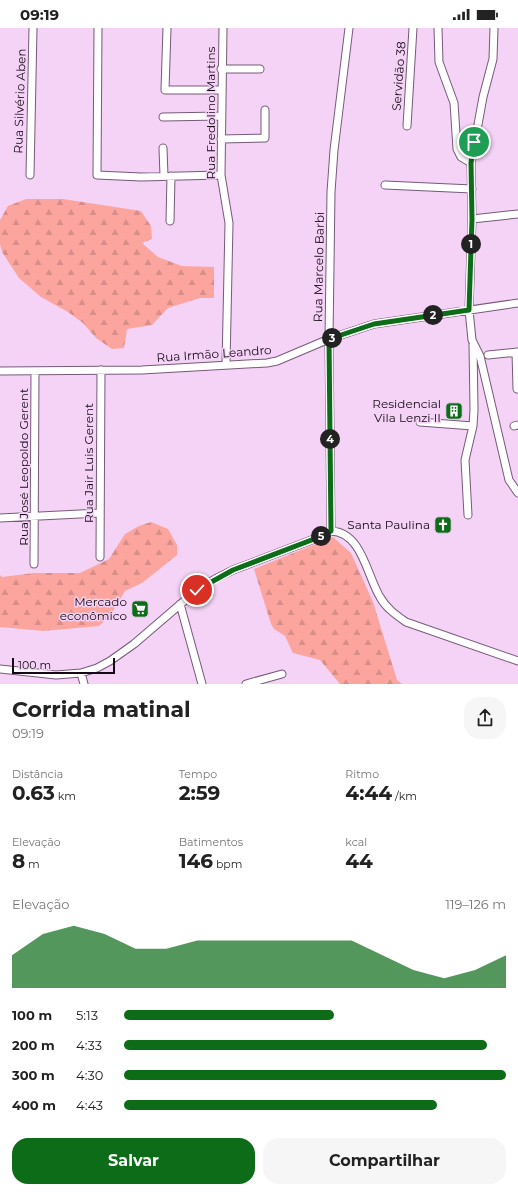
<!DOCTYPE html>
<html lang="pt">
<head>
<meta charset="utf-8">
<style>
	:root { --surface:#fff; --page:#f6f6f6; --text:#222; --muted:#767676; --accent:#0c6c18 }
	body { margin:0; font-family:Montserrat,sans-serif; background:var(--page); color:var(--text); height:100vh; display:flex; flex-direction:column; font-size:15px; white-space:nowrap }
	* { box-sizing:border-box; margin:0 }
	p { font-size:13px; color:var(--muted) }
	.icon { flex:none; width:22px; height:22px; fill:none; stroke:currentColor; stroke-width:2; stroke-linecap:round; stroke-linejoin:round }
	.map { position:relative; height:656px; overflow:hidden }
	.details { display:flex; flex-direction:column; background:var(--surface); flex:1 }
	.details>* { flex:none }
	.scale { position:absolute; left:12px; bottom:10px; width:103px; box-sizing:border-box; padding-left:4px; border:2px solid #140915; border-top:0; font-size:11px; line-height:14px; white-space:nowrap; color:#140915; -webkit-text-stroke:3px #f4d3f6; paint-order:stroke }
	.pin { position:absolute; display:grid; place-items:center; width:34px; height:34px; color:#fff; margin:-17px; border:2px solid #fff; border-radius:50%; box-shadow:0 1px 4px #0007 }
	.km { position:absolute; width:20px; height:20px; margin:-10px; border-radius:50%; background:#222; color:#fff; font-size:11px; line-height:20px; text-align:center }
	.round { display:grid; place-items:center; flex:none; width:42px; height:42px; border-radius:16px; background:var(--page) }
	.summary { display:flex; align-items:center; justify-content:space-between; height:68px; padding:0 12px }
	h1 { font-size:22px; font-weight:700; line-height:30px }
	.metrics { display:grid; grid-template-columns:repeat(3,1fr); gap:6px; height:68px; padding:4px 12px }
	.metrics div { display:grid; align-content:center }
	.metrics b { font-size:20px; font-weight:700 }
	.metrics small { font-size:11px; font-weight:400 }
	.metrics p { font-size:11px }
	.chart { height:112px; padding:8px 12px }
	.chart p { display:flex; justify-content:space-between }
	.chart svg { width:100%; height:72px; margin-top:4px; fill:var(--accent); opacity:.7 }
	.action { display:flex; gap:8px; margin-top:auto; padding:8px 12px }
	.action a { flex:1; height:46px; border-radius:16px; background:var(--accent); color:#fff; font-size:16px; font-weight:700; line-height:46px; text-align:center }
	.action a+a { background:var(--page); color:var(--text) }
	ul { padding:0 12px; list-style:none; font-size:13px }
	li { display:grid; grid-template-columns:64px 48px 1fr; align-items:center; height:30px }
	li i { height:10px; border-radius:5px; background:var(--accent) }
	.status { display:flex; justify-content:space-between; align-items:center; height:28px; padding:0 20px; background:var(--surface); direction:ltr }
	.status svg { height:11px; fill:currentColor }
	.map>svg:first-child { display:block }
	.forest { fill:url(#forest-firs) }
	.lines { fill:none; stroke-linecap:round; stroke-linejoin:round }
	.minor-casing { stroke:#765a78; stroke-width:9 }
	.minor { stroke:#fff; stroke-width:7 }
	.route-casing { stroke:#fff; stroke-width:8 }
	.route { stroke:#0c6c18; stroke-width:5 }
	.labels { text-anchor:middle; stroke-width:3; stroke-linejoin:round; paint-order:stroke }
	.street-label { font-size:12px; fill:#140915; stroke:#f4d3f6 }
	.poi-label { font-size:12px; fill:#140915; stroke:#f4d3f6; text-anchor:end }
</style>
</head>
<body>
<div class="status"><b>09:19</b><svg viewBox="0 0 49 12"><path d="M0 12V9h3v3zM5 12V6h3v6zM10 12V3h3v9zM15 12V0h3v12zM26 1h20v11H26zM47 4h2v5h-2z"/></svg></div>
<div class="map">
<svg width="518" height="656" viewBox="0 0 518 656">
	<defs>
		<pattern id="forest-firs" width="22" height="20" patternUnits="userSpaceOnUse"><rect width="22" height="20" fill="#fca59f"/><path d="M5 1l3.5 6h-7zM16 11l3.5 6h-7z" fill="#d78d88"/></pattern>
	</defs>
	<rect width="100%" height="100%" fill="#f4d3f6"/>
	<path class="forest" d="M26 171H63L141 183 151 198 152 211 142 215 158 229 182 238 214 239V270H200L168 280 152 297 127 301 124 320 112 321 96 310 83 295 68 284 41 269 19 250 2 224 0 216V192L8 178Z
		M151 494 168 501 177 517V527L142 555 125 563 111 586 99 598 43 603 0 599V547L2 549 34 545H80L109 531 125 506 139 498Z
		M333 509 351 525 373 574 397 652 402 656H340L320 632 293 625 285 608 274 601 271 596 254 541Z"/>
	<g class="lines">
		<defs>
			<path id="minor" d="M98 0 97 147 141 149 221 147
				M167 0 165 62H221
				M223 0 221 147 229 195 226 337
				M438 0 439 34 454 75 457 121 461 129 471 135
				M494 0 493 31 483 69 471 135 472 191 469 282 472 312 480 328 509 452 518 465
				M221 41H260
				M163 89 221 88
				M407 98 413 0
				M221 111 265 110V82
				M163 120 164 148
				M30 147 33 0
				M385 157 472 161
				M472 191 518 186
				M170 193 171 148
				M516 324 517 361
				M488 327 518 324
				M0 343 142 342 267 335 277 333 329 311 374 296 518 275
				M420 394 473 398
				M514 398 518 397
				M468 487 465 432 473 398 474 382 473 316
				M0 490 100 485
				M331 503 329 311 331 164 334 122 349 0
				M331 503C362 504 367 548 380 569 386 580 396 587 406 594L518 633
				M100 529 101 342
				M34 536 35 343
				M180 576 202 656
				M0 641 56 647 81 645 97 640 110 633 134 616 197 562 215 551 233 542 322 508 331 503
				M81 645 84 656
				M246 656 282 646"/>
		</defs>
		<use href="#minor" class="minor-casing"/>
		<use href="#minor" class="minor"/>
	</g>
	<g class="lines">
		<defs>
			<path id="route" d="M197 562 233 542 322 508 331 503 329 311 374 296 469 282 472 191 471 135 474 114"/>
		</defs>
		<use href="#route" class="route-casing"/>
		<use href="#route" class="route"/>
	</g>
	<defs>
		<symbol id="building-square" viewBox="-11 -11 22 22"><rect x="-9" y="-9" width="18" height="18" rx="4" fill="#0c6c18" stroke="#f4d3f6"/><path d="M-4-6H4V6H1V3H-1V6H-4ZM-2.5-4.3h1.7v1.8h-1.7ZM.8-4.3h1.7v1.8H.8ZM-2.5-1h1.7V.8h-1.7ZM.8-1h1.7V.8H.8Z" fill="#fff"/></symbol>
		<symbol id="church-square" viewBox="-11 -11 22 22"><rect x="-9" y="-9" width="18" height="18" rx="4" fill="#0c6c18" stroke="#f4d3f6"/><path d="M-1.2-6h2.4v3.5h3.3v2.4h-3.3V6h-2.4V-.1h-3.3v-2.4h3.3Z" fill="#fff"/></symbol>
		<symbol id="supermarket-square" viewBox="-11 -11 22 22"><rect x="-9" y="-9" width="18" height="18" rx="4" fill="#0c6c18" stroke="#f4d3f6"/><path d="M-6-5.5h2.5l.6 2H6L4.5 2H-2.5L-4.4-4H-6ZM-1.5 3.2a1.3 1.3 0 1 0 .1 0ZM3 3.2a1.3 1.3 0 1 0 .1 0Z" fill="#fff"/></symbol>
	</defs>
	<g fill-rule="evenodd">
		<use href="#building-square" x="444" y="373" width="20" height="20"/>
		<use href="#church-square" x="433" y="487" width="20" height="20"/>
		<use href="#supermarket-square" x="130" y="571" width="20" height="20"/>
	</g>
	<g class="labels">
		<g class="street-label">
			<text transform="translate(399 48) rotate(-86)" y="4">Servidão 38</text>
			<text transform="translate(20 73) rotate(-88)" y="4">Rua Silvério Aben</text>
			<text transform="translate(211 85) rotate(-90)" y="4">Rua Fredolino Martins</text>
			<text transform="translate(319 239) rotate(-89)" y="4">Rua Marcelo Barbi</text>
			<text transform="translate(214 326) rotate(-4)" y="4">Rua Irmão Leandro</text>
			<text transform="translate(89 435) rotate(-90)" y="4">Rua Jair Luis Gerent</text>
			<text transform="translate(24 439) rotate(-90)" y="4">Rua José Leopoldo Gerent</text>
		</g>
		<g class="poi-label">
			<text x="441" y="380">Residencial<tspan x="441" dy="14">Vila Lenzi II</tspan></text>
			<text x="430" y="501">Santa Paulina</text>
			<text x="127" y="578">Mercado<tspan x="127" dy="14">econômico</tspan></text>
		</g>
	</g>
</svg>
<div class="scale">100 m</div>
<div class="pin" style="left:474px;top:114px;background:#1e9e55"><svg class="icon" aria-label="arrive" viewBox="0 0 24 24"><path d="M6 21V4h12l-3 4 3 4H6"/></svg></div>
<div class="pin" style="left:197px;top:562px;background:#d93025"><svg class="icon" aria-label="check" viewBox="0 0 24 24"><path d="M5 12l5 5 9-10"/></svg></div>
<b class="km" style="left:471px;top:216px">1</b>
<b class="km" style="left:433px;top:287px">2</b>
<b class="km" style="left:332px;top:310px">3</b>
<b class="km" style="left:330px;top:411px">4</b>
<b class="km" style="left:321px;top:508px">5</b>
</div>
<section class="details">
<div class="summary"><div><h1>Corrida matinal</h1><p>09:19</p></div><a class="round"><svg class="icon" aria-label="share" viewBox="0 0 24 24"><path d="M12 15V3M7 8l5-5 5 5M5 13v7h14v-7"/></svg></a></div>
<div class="metrics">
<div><p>Distância</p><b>0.63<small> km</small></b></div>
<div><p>Tempo</p><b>2:59</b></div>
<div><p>Ritmo</p><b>4:44<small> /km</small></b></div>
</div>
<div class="metrics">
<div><p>Elevação</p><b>8<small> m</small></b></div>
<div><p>Batimentos</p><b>146<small> bpm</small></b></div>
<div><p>kcal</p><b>44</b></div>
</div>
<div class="chart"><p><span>Elevação</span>119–126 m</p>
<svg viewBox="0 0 160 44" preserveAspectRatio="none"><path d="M0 44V24L10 11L20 6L30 11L40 20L50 20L60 15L70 15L80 15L90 15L100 15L110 15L120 24L130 33L140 38L150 33L160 24V44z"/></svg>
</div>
<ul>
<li><b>100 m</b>5:13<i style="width:55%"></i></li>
<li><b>200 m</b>4:33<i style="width:95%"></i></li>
<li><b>300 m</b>4:30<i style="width:100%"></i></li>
<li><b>400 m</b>4:43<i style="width:82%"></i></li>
</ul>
<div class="action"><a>Salvar</a><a>Compartilhar</a></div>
</section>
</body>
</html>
